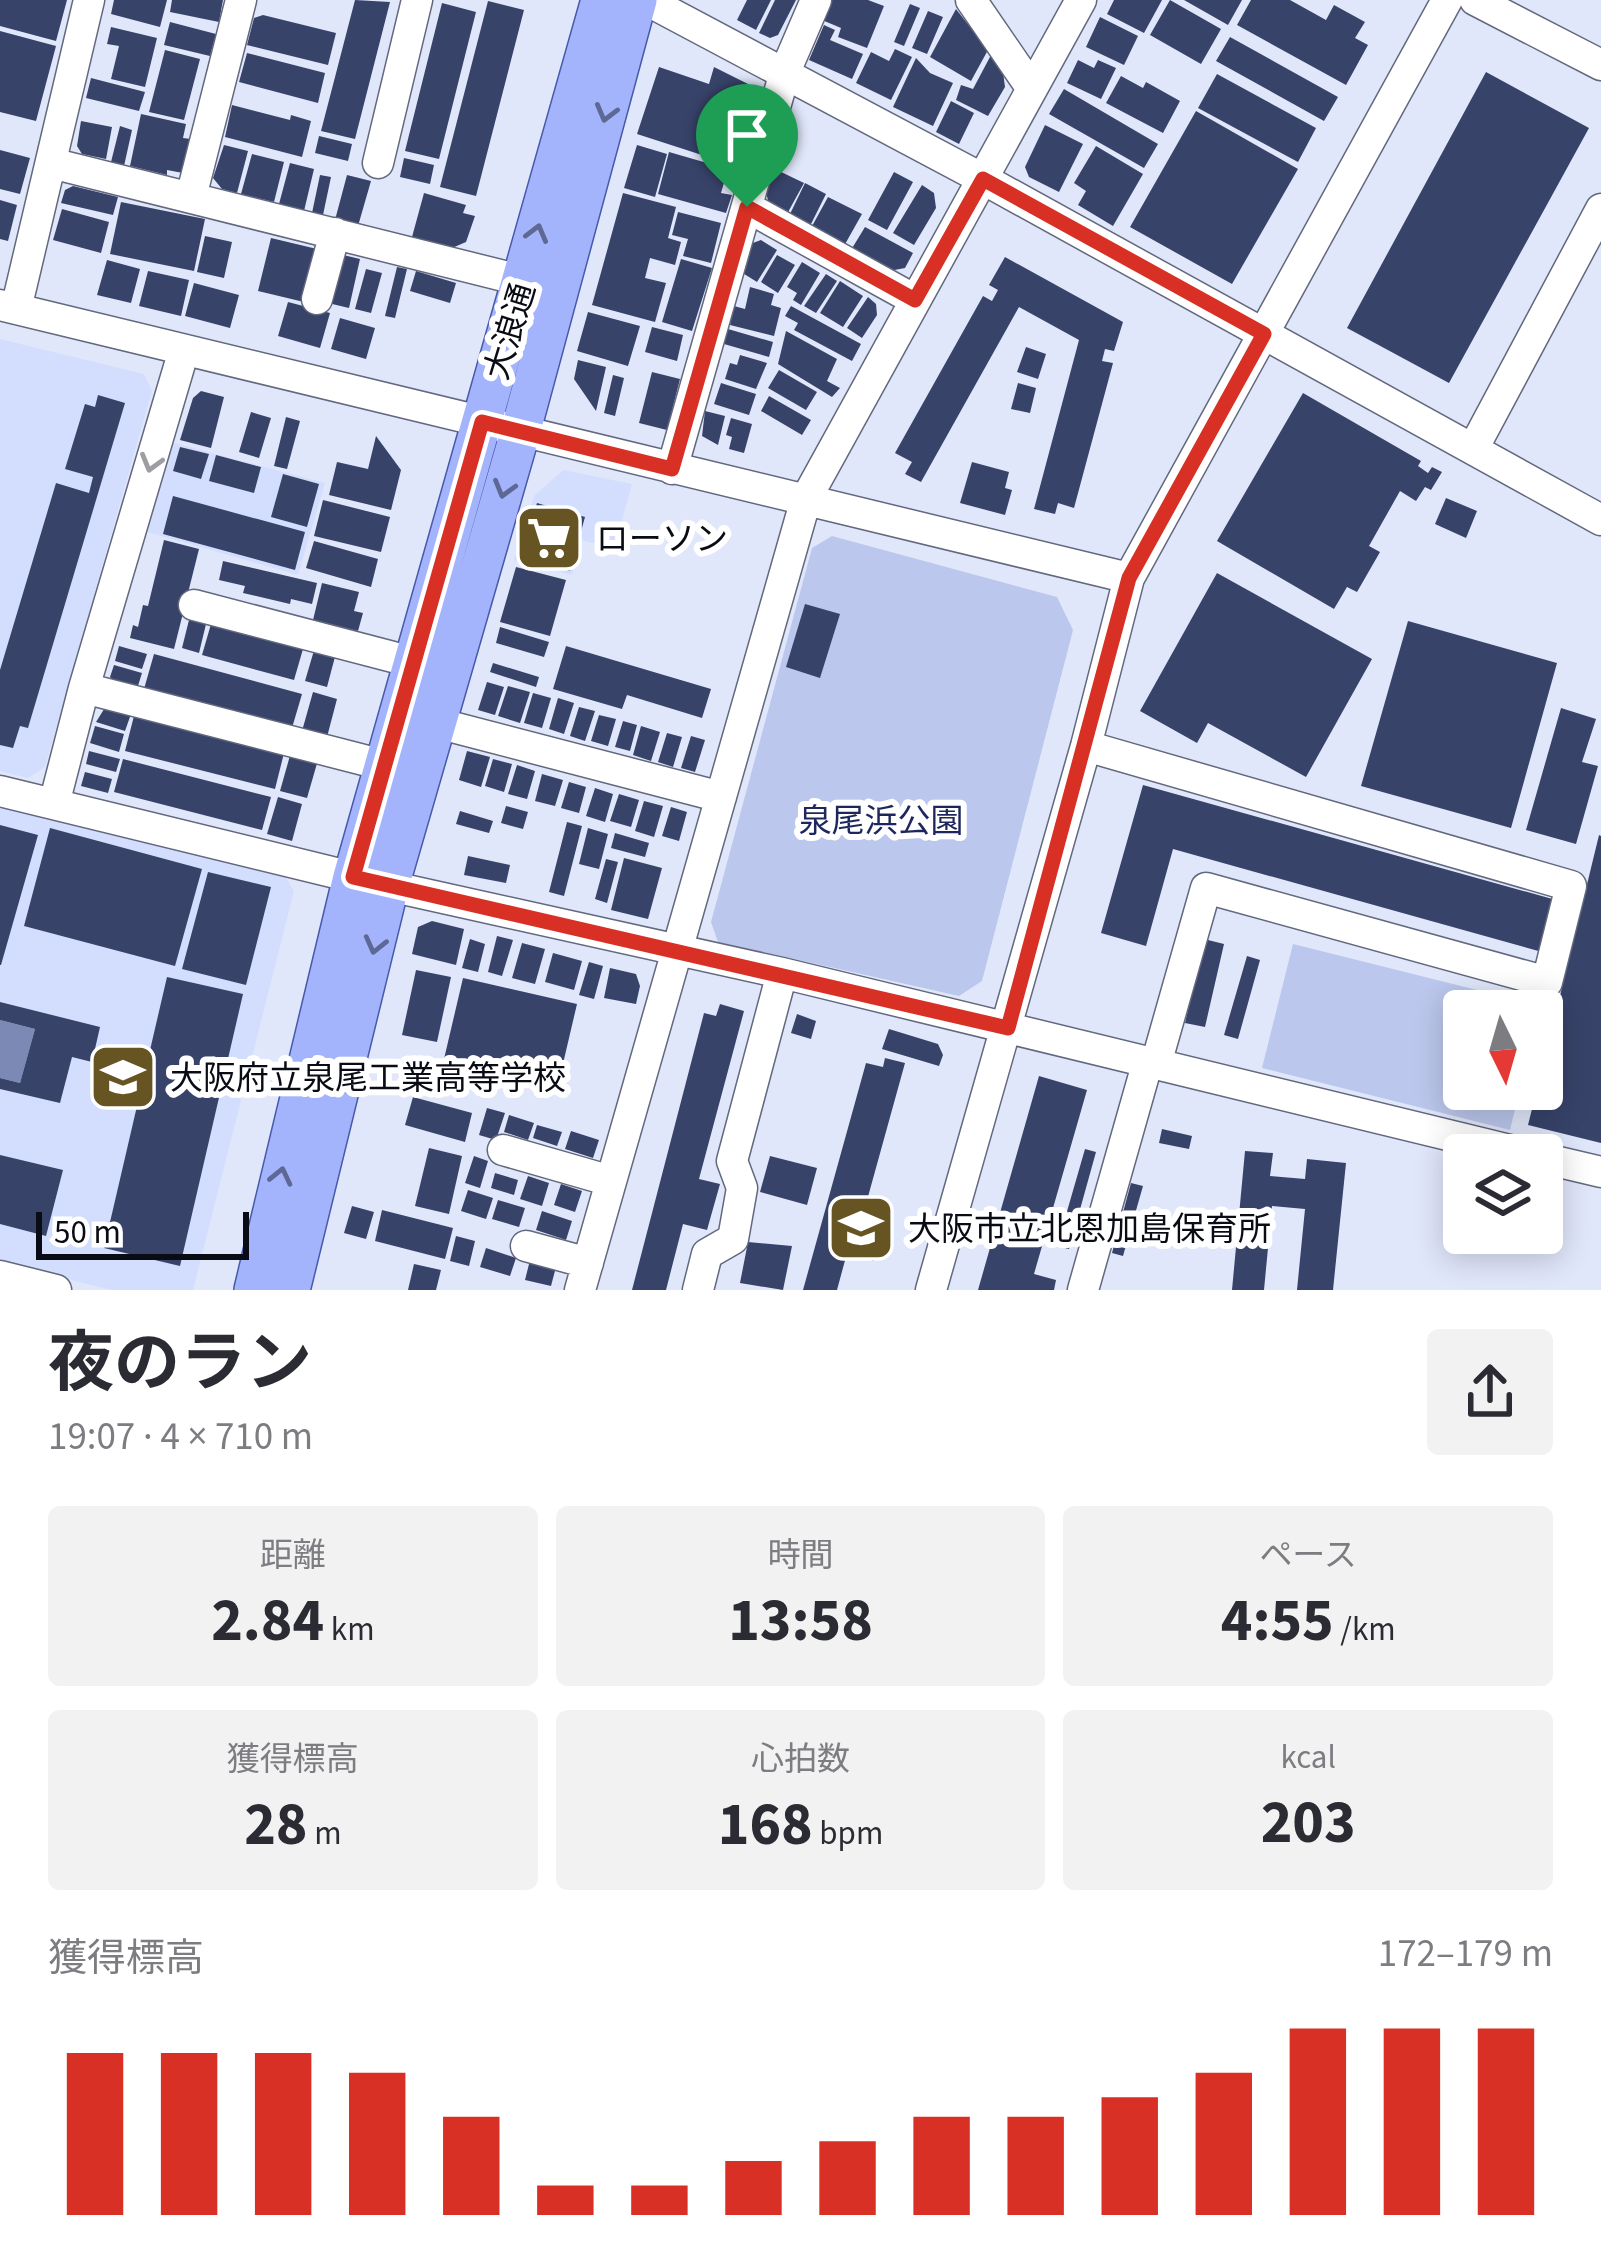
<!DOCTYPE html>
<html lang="ja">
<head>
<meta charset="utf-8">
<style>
	:root { --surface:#fff; --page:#f2f2f3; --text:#2b2b33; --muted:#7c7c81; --accent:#d93025 }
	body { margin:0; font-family:"Source Sans 3","Noto Sans JP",sans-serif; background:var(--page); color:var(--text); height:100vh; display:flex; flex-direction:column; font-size:45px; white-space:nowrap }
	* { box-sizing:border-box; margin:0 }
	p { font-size:39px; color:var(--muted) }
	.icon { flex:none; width:66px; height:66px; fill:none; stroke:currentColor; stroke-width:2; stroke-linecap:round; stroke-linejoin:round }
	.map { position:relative; height:1290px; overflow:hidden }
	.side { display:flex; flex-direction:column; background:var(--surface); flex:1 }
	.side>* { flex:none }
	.needle { width:78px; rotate:175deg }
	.fabs { position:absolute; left:1443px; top:990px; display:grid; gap:24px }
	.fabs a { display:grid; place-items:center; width:120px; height:120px; border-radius:12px; background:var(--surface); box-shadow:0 6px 30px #0003; font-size:60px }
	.scale { position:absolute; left:36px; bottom:30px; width:213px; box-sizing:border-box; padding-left:12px; border:6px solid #090c14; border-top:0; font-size:33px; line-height:42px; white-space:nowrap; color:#090c14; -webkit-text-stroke:9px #fff; paint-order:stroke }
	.pin { position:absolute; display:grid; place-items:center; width:102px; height:102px; color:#fff; margin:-123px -51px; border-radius:50% 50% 50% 0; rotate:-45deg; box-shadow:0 0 12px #0007 }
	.pin .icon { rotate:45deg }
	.round { display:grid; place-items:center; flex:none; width:126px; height:126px; border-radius:12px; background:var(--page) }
	.head { display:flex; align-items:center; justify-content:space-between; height:204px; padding:0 48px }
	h1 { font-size:66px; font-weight:700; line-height:90px }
	.figures { display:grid; grid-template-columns:repeat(3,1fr); gap:18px; height:204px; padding:12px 48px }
	.figures div { display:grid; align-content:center; border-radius:12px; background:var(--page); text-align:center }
	.figures b { font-size:60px; font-weight:700 }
	.figures small { font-size:33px; font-weight:400 }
	.figures p { font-size:33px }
	.chart { height:336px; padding:24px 48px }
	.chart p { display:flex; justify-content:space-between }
	.chart svg { width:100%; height:216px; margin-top:12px; stroke:var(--accent); stroke-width:6 }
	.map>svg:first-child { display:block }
	.built { fill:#d3ddfd }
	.green { fill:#bbc7ec }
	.water { fill:#7c89b5 }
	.building { fill:#38436a }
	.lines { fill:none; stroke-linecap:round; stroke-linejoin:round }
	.minor-casing { stroke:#62687d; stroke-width:33 }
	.major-casing { stroke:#4759aa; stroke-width:42 }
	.minor { stroke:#fff; stroke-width:30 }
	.major { stroke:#a4b4fc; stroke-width:39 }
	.oneway { stroke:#5e6894 }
	.oneway2 { stroke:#9d9ea1 }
	.route-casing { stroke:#fff; stroke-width:24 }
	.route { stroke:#d93025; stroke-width:15 }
	.labels { text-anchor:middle; stroke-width:12; stroke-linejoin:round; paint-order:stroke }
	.street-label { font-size:33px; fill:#090c14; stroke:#fff }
	.poi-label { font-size:33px; fill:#090c14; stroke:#fff; text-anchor:start }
	.park-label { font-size:33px; fill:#1d275d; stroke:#fff }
</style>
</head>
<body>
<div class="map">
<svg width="1601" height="1290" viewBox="0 0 1601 1290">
	<rect width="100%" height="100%" fill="#e1e7fb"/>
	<path class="built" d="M0 339 144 374 152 391 45 767 28 778 0 771Z
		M167 441 325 483 298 575 144 531Z
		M563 470 632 484 614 548 581 540 572 575 514 560 534 496Z
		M0 804 283 873 294 891 193 1290H111L0 1262Z"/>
	<path class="green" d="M832 536 1057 597 1073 630 982 981 959 996 718 942 711 922 812 548Z
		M1293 944 1541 1006 1540 1011H1464V1089H1520L1510 1130 1262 1068Z"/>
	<path class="water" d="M0 1020 35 1029 20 1083 0 1078Z"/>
	<path class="building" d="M0 0H67L56 41 0 26Z
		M114 0H167L160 27 111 14Z
		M172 0H223L219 22 170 12Z
		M355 0 390 2 355 139 321 131Z
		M747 0H771L756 30 737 20Z
		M775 0H796L778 35 770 38 759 33Z
		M830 0H868L884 6 867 48 838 37 841 28 822 20Z
		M1114 0H1162L1144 33 1107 14Z
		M1170 0 1221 29 1201 64 1150 35Z
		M1184 0H1242L1228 25Z
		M1251 0H1290L1326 20 1334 5 1365 22 1355 38 1368 45 1346 85 1237 25Z
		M488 1 524 10 476 196 440 187Z
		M442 3 476 12 439 159 405 151Z
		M910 4 920 8 904 46 894 42Z
		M956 9 988 50 971 81 930 57Z
		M928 11 943 17 927 54 912 48Z
		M263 15 336 33 328 65 247 45 254 18Z
		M1100 17 1138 36 1124 65 1086 47Z
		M170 22 216 34 210 56 164 45Z
		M824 25 835 30 830 40 863 54 852 79 809 60Z
		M111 27 157 38 145 87 111 79 119 46 107 44Z
		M0 31 56 46 36 121 0 112Z
		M1230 37 1338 97 1324 121 1216 61Z
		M895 49 912 57 891 100 856 83 871 52 889 61Z
		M165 50 200 59 184 120 149 112Z
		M247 53 325 73 318 103 239 82Z
		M991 55 1003 72 1005 87 988 116 956 100 961 85 973 89Z
		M916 58 930 73 953 83 933 126 893 107Z
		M1078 60 1094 68 1098 60 1116 68 1101 99 1067 83Z
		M659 67 709 84 714 67 756 88 734 153 742 156 739 167 637 134Z
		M1486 72 1589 128 1449 383 1347 328Z
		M1217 74 1316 128 1298 162 1198 108Z
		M1121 76 1143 88 1146 82 1180 101 1163 133 1106 103Z
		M91 78 145 92 139 111 86 98Z
		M1064 89 1158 144 1144 168 1049 114Z
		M951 101 974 113 959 144 936 132Z
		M232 105 290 120 291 115 311 121 302 157 225 137Z
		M1196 111 1298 169 1232 284 1130 227Z
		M141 114 186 124 183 138 191 139 183 173 167 170V175L130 166Z
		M81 121 112 127 106 159 82 154 77 146Z
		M1045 125 1083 144 1059 192 1029 177 1025 167Z
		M120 126 132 130 124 166 111 162Z
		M319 136 352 144 348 161 315 153Z
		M224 145 248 151 237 193 222 189 213 178Z
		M637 145 667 154 655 197 624 188Z
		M1096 146 1143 174 1113 226 1078 205 1086 191 1074 183Z
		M0 150 30 158 20 194 0 189Z
		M669 152 728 169 721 193 732 195 726 213 658 194Z
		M252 154 284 162 274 202 241 194Z
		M404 158 434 165 430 184 400 177Z
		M290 163 314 169 304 211 279 204Z
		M777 170 804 183 787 214 769 206 766 191Z
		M894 172 913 182 887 230 868 220Z
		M320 175 331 177 323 215 312 213Z
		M347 175 371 181 358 226 335 220Z
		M805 183 826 194 811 224 790 214Z
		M922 185 934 193 936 208 914 245 893 233Z
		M73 186 118 197 113 215 61 203 65 190Z
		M424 193 466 205 463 213 475 216 466 242 452 248 412 237Z
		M623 193 676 207 668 238 681 242 675 265 650 258 645 278 666 283 655 322 592 305Z
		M828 197 862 214 844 246 811 228Z
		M0 200 17 205 8 241 0 239Z
		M121 202 205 219 194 271 110 254Z
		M62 209 109 222 101 253 53 240Z
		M678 212 721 223 711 263 683 256 688 239 672 235Z
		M865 227 913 253 905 268 889 271 851 250Z
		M205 236 232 242 224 278 197 272Z
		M271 238 317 249 304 302 258 291Z
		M761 240 777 250 757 282 741 272 750 244Z
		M339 254 360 259 349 308 328 303Z
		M777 255 795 265 778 293 761 282Z
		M1005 257 1123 322 1114 351 1105 349 1102 361 1113 363 1074 508 1058 503 1055 514 1034 509 1079 340 1019 307 921 482 905 474 912 462 895 453 983 296 992 301 998 290 989 285Z
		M681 259 712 268 692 331 662 322Z
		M107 260 140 269 131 303 97 295Z
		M802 262 820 273 801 305 793 300 797 293 787 287Z
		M397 267 407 269 395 318 385 316Z
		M366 269 382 273 371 313 355 309Z
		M148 271 189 280 181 316 139 306Z
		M416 271 456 283 450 303 410 291Z
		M826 274 837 281 816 313 804 306Z
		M840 281 863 296 843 327 820 313Z
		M194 283 239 295 230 328 185 316Z
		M750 287 774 294 771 305 781 308 774 336 730 325 734 306 745 309Z
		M868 297 876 304 877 315 862 338 847 328Z
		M288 302 330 313 320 348 278 336Z
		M791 306 861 344 852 361 794 330 798 323 785 316Z
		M588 312 640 326 628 366 577 351Z
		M340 318 375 328 366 359 331 349Z
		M652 327 683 335 677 361 645 352Z
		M728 329 773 342 769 357 724 344Z
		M786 331 837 359 827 381 840 388 832 397 778 364Z
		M1026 347 1046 354 1038 379 1017 372Z
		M740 355 767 363 756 389 725 379 730 363 737 365Z
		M578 360 606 367 596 411 574 379Z
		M779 370 817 392 806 410 768 388Z
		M652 372 680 379 667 430 639 423Z
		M613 375 624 378 615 416 604 413Z
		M721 383 756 394 749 415 714 404Z
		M1018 383 1036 388 1030 413 1011 409Z
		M201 391 224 397 211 448 180 440 193 398Z
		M1303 393 1421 461 1418 466 1428 473 1432 467 1442 472 1431 490 1425 487 1416 501 1400 491 1369 546 1380 552 1357 592 1347 587 1334 609 1217 541Z
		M98 395 125 403 28 728 20 726 13 748 0 745V670L56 483 89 493 93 477 65 469 85 404 95 407Z
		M769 396 811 420 802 435 761 411Z
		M705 411 725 416 718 445 702 436Z
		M251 412 271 418 259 458 239 452Z
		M286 417 300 421 287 469 274 466Z
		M731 418 752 424 744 453 729 449 732 437 726 435Z
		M376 436 401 470 391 510 329 495 337 462 368 469Z
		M180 447 209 454 201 479 173 471Z
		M216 455 261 467 254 493 209 481Z
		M972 462 1009 472 1005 488 1012 490 1005 515 960 503Z
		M283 474 319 484 307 527 271 517Z
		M173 496 305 532 295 570 163 534Z
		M1446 498 1477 511 1466 538 1435 524Z
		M323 500 390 517 381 552 314 536Z
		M537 503 585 517 570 571 520 558Z
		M164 540 199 549 174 649 130 638 133 625 138 627 143 605 148 606Z
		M314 541 378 559 371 587 306 568Z
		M223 561 317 583 312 604 291 599 290 604 243 593 245 586 219 580Z
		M516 567 566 580 550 636 500 622Z
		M1217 573 1372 659 1306 777 1208 723 1197 743 1140 711Z
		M322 583 359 592 354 611 363 613 358 631 313 620Z
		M805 604 840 614 820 678 786 667Z
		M190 616 207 620 199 653 182 648Z
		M1408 621 1557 663 1511 828 1361 786Z
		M211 624 303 649 294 680 202 655Z
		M500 627 549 642 544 657 496 643Z
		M119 646 147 654 142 669 115 661Z
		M566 646 711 689 702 718 627 695 622 709 553 689Z
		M315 647 336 653 327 687 305 681Z
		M154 654 302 694 292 728 144 689Z
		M493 663 539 677 536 687 490 672Z
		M114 665 142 673 137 689 115 683 110 677Z
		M487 682 504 687 495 715 478 710Z
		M508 686 530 692 520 723 498 716Z
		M313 692 337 699 327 737 302 731Z
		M533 693 551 698 542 728 524 723Z
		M558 698 574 703 564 734 549 729Z
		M106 706 131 714 125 731 96 722Z
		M579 707 595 711 585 741 570 736Z
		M1561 708 1596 719 1582 762 1598 766 1576 844 1526 830Z
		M135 712 285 749 275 789 125 751Z
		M599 715 616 719 608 746 591 741Z
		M623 721 637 725 630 751 615 747Z
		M95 726 124 734 119 752 90 743Z
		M641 726 660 732 651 761 633 755Z
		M667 733 682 737 673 767 658 762Z
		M691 736 705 740 695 772 681 768Z
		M89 751 120 759 116 772 86 764Z
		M467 751 490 757 481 787 459 780Z
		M291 752 318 760 307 798 280 791Z
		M123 759 271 797 262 830 114 792Z
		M493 759 512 764 504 792 485 786Z
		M517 765 535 771 527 799 508 794Z
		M85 772 112 779 108 793 81 786Z
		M542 774 563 780 555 806 535 801Z
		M569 782 586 787 579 813 561 808Z
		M1143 785 1556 900 1542 952 1173 849 1146 946 1101 933Z
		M595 788 613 794 605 822 586 816Z
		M619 794 639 800 631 827 610 821Z
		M278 797 302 804 292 841 267 834Z
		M644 801 663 806 654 837 635 831Z
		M506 806 528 812 523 829 501 823Z
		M671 807 687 812 679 841 662 836Z
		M460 811 493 821 489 833 456 824Z
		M567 822 582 826 564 896 549 892Z
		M0 825 38 835 1 965H0Z
		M50 828 202 869 175 966 24 926Z
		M588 828 608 834 599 869 579 864Z
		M615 833 649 843 645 857 611 848Z
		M1599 835 1601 836V1143L1528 1125 1537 1089H1542V1070Z
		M468 856 510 865 506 883 464 875Z
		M624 858 662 868 648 919 611 910Z
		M606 859 618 862 607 903 595 899Z
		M208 872 271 887 246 985 182 969Z
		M432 921 464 929 456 965 412 954 418 927Z
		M497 936 513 940 502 976 488 972Z
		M470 939 485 944 478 972 462 968Z
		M1204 939 1224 944 1205 1027 1185 1023Z
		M522 943 545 949 535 984 512 978Z
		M553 953 582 961 574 990 545 982Z
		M1247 956 1260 960 1238 1039 1224 1035Z
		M589 962 603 966 594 999 579 995Z
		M610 968 636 974 640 986 636 1004 604 998Z
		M416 970 451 977 437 1042 402 1035Z
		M167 977 243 994 180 1266 104 1248Z
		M463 978 577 1004 558 1085 444 1059Z
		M0 1002 100 1027 92 1062 72 1057 60 1103 0 1089V1078L20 1083 35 1029 0 1020Z
		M720 1004 744 1011 699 1179 720 1184 707 1230 683 1224 666 1290H632L704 1013 716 1016Z
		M797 1014 816 1021 811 1039 791 1033Z
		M889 1029 938 1044 943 1055 939 1066 882 1049Z
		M885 1058 905 1063 861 1222 883 1228 874 1261 847 1253 837 1290H803L866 1063 883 1067Z
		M1039 1076 1087 1090 1034 1274 1056 1280 1054 1290H978Z
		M413 1097 472 1113 465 1142 405 1125Z
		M487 1108 505 1113 496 1140 479 1135Z
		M509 1115 534 1123 528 1140 504 1132Z
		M537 1125 562 1132 557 1146 533 1138Z
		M1162 1129 1192 1136 1189 1149 1159 1143Z
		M571 1131 599 1140 593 1158 565 1149Z
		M429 1148 462 1156 449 1214 415 1206Z
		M1085 1149 1096 1152 1069 1249 1057 1246Z
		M1245 1151 1273 1153 1270 1176 1305 1179 1307 1159 1346 1163 1333 1290H1297L1305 1209 1272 1206 1264 1290H1232Z
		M0 1155 63 1170 46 1236 0 1224Z
		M474 1156 488 1161 480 1188 465 1183Z
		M770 1156 817 1168 807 1205 760 1192Z
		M495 1173 518 1180 514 1195 491 1188Z
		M528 1176 549 1183 542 1206 520 1199Z
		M1131 1183 1143 1186 1123 1256 1112 1253Z
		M561 1184 582 1191 575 1212 554 1205Z
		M468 1190 493 1198 486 1219 461 1211Z
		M498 1200 525 1208 519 1227 492 1219Z
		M352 1206 374 1212 366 1239 344 1233Z
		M382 1210 453 1228 445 1259 375 1241Z
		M542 1211 572 1221 566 1240 536 1230Z
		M456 1236 475 1241 469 1266 450 1261Z
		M748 1242 792 1246 783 1290 740 1283Z
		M486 1248 516 1258 510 1276 480 1267Z
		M530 1260 556 1267 551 1286 525 1280Z
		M414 1264 441 1270 436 1290H408Z"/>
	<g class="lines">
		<defs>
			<path id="minor" d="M646 0 983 179 1601 520
				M971 0 1032 89
				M1475 0 1601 65
				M51 163 524 281
				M378 163 417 0
				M191 197 241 0
				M747 207 915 300
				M317 299 335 233
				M0 305 1129 578
				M16 309 89 0
				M1473 449 1601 209
				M672 469 785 72 816 0
				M194 605 416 663
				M84 688 387 766
				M437 723 721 797
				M1086 746 1571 886 1547 982 1206 888 1156 1064
				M0 791 389 886 782 973 1530 1155
				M54 804 84 688 184 350
				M503 1150 611 1181
				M1542 1158 1601 1172
				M526 1246 588 1263
				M0 1276 56 1290
				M580 1290 806 499 1081 0
				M698 1290 707 1254 733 1239 742 1188 732 1161 782 973
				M931 1290 1086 746 1129 578 1447 0
				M1083 1290 1148 1061"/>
			<path id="major" d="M254 1290 353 877 601 0
				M290 1290 389 886 520 433 637 0"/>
		</defs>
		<use href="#minor" class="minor-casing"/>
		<use href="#major" class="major-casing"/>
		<use href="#minor" class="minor"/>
		<use href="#major" class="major"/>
	</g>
	<defs><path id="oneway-chevron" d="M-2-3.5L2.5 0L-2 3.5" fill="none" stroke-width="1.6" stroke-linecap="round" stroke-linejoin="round" transform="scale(3)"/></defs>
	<g class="oneway">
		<use href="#oneway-chevron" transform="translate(606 113) rotate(105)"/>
		<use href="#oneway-chevron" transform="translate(537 233) rotate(-75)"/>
		<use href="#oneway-chevron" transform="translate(504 489) rotate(106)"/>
		<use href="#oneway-chevron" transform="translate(375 945) rotate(104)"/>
		<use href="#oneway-chevron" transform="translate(281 1176) rotate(-77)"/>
	</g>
	<use class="oneway2" href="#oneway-chevron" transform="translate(151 463) rotate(106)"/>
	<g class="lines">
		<defs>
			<path id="route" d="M983 179 1264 334 1129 578 1008 1028 353 877 482 422 672 469 747 207 915 300Z"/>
		</defs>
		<use href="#route" class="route-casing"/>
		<use href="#route" class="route"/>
	</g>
	<defs>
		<symbol id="supermarket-square" viewBox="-11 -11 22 22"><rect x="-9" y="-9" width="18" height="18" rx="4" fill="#665523" stroke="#fff"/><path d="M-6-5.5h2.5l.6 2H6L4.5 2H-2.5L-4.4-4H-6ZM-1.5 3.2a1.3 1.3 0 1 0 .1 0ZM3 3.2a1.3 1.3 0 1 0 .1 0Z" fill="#fff"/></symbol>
		<symbol id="school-square" viewBox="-11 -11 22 22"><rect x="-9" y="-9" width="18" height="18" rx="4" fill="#665523" stroke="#fff"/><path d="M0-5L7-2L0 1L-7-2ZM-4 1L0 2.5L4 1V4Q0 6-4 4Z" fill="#fff"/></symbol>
	</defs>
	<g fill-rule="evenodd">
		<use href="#supermarket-square" x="511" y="500" width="76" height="76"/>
		<use href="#school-square" x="85" y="1039" width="76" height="76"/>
		<use href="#school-square" x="823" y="1190" width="76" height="76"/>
	</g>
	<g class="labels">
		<g class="street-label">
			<text transform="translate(509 331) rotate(-73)" y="12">大浪通</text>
		</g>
		<g class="poi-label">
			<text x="596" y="550">ローソン</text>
			<text x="170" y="1089">大阪府立泉尾工業高等学校</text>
			<text x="908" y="1240">大阪市立北恩加島保育所</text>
		</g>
		<g class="park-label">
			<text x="881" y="832">泉尾浜公園</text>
		</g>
	</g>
</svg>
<div class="fabs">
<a><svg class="needle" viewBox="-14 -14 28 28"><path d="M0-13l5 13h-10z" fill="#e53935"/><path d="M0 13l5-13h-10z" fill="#7c7c81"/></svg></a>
<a><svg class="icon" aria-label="layers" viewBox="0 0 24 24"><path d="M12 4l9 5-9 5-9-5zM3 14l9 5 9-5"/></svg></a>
</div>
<div class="scale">50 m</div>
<div class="pin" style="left:747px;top:207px;background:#1e9e55"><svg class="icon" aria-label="arrive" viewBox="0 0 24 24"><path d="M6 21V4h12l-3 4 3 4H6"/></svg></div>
</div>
<section class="side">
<div class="head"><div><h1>夜のラン</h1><p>19:07 · 4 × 710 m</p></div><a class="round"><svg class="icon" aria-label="share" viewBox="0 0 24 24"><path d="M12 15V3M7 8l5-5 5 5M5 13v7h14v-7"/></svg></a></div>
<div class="figures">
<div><p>距離</p><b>2.84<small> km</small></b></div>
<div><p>時間</p><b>13:58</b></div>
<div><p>ペース</p><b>4:55<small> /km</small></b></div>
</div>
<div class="figures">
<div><p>獲得標高</p><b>28<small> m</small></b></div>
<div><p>心拍数</p><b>168<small> bpm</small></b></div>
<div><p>kcal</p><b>203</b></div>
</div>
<div class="chart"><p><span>獲得標高</span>172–179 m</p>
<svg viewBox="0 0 160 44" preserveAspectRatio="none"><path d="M5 44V11M15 44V11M25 44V11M35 44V15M45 44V24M55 44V38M65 44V38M75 44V33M85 44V29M95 44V24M105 44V24M115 44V20M125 44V15M135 44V6M145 44V6M155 44V6"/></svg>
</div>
</section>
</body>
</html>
